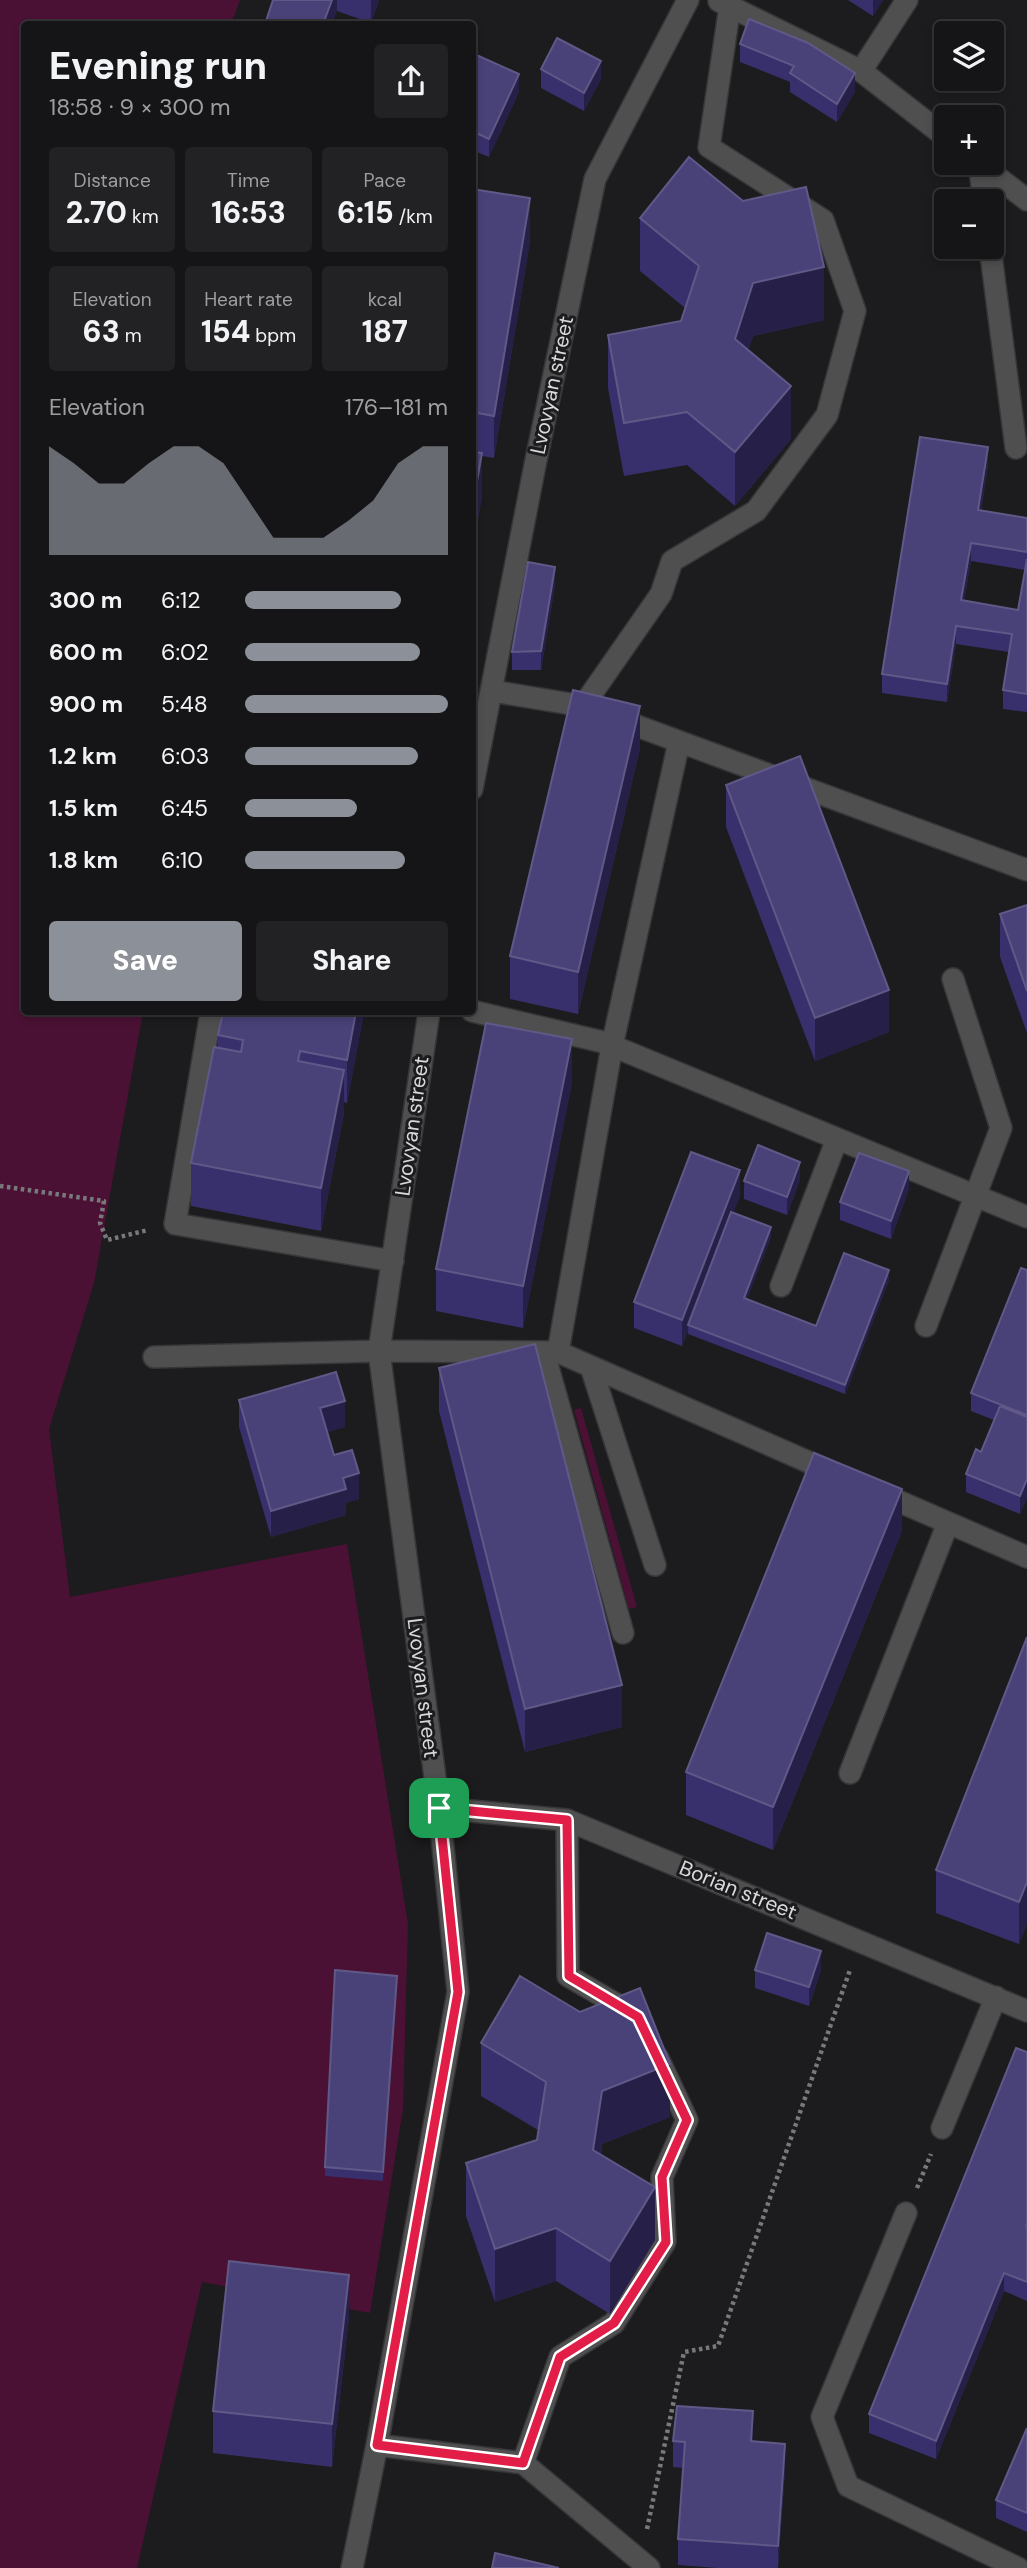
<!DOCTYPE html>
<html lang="en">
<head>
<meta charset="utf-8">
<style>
	:root { --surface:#151416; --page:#222123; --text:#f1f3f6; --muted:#9d9ea1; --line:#343335; --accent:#8c9099 }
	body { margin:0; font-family:"DM Sans",sans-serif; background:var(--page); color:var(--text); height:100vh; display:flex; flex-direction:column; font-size:26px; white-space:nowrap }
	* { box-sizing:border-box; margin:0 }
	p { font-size:23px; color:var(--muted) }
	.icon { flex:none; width:38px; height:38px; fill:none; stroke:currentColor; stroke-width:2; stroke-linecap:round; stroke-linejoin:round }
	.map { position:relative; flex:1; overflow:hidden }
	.panel { position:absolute; left:21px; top:21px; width:455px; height:994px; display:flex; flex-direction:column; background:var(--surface); border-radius:7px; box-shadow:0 4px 10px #0003,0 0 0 2px var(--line) }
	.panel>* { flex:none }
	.controls { position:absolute; left:934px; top:21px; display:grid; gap:14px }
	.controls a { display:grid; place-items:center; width:70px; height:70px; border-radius:7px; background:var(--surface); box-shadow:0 4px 10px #0003,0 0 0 2px var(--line); font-size:35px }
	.pin { position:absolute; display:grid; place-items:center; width:60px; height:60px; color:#fff; margin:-30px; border-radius:14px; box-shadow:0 4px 10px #0006 }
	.round { display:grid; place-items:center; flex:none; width:74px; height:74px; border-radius:7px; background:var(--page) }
	.overview { display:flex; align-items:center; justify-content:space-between; height:119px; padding:0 28px }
	h1 { font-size:38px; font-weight:800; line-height:52px }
	.figures { display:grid; grid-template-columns:repeat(3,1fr); gap:10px; height:119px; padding:7px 28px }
	.figures div { display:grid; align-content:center; border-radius:7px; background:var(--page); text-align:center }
	.figures b { font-size:30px; font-weight:800 }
	.figures small { font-size:19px; font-weight:400 }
	.figures p { font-size:19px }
	.chart { height:196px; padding:14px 28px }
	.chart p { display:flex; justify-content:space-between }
	.chart svg { width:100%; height:126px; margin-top:7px; fill:var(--accent); opacity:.7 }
	.cta { display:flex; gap:14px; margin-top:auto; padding:14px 28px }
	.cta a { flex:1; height:80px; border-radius:7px; background:var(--accent); color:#fff; font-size:28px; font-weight:800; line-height:80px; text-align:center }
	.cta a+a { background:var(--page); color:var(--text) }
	ul { padding:0 28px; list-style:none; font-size:23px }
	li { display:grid; grid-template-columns:112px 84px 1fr; align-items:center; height:52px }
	li i { height:18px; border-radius:9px; background:var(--accent) }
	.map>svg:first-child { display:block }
	.green { fill:#4b1134 }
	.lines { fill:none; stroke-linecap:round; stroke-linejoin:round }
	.minor-casing { stroke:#363537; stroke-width:24 }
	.path { stroke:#79787a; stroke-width:4.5; stroke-dasharray:3.5 3.5; stroke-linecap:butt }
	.minor { stroke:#504f50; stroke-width:21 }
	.wall { fill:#38306c; fill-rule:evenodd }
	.shaded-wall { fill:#262048 }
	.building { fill:#494278; stroke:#605987; stroke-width:2 }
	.route-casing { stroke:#fff; stroke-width:14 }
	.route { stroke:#e11d48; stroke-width:9 }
	.labels { text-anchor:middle; stroke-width:6; stroke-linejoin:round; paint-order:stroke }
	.street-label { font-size:21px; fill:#d9d8da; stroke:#1c1b1d }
</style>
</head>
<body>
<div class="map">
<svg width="1027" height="2568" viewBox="0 0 1027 2568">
	<rect width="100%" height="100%" fill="#1c1b1d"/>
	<path class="green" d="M0 0H240L231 24H24V1012H143L94 1283 49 1429 70 1597 347 1544 408 1924 403 2109 370 2313 202 2282 137 2568H0Z
		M581 1408 637 1607 629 1609 574 1410Z"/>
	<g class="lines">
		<defs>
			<path id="minor" d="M719 1 861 71 947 138
				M861 71 907 0
				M979 163 1027 200
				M979 163 984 201
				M990 247 1016 448
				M492 691 583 706 1027 870
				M583 706 661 594 672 561 756 511 827 415 855 311 823 220 709 147 730 6
				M472 789 535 465 595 179 688 0
				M472 1011 603 1042 1027 1217
				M211 1012 175 1224 393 1261
				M781 1286 837 1139
				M926 1326 1001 1128 953 979
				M558 1352 612 1046 679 742
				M544 1353 623 1633
				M154 1357 379 1351 558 1352 836 1474
				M591 1367 655 1565
				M875 1491 1027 1557
				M850 1773 948 1523
				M439 1808 567 1820 1027 2011
				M567 1820 568 1976 635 2015
				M942 2128 996 1997
				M906 2213 822 2417 848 2486 1018 2568
				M377 2445 523 2463 649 2568
				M523 2463 560 2357 614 2323 665 2242 662 2177 687 2120 658 2058
				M352 2568 377 2445 458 1992 439 1808 379 1351 429 1012"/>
		</defs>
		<use href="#minor" class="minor-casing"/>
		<path class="path" d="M0 1186 104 1201 100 1223 107 1240 148 1230
			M917 2188 931 2154
			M647 2529 684 2352 718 2346 850 1970"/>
		<use href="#minor" class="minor"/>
	</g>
	<path class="wall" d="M273 0H379L371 23 337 11Z
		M848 0H883L873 16Z
		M740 44 855 92 837 122 790 92V82L740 62Z
		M472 53 519 92 489 157 472 150Z
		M541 69 601 79 584 111 541 88Z
		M472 189 530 241 494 458 482 456V496L472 551Z
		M640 218 824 320 753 336 748 351 791 439 735 506 687 465 624 476 608 388V335L681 321 685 308 640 271Z
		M988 465 981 511 1027 518V712L1003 709V690L1009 652 956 644 947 702 882 693V674ZM971 561 1025 570 1018 610 964 601Z
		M555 585 541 670H512V652Z
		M640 748 578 1014 510 999V956Z
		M726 785 889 1032 815 1061 726 827Z
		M1027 905V1033L1000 957V914Z
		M364 1012 347 1103 344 1102V1113L321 1231 191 1206V1163L218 1047V1035Z
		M572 1082 523 1328 436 1311V1269Z
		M800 1180 787 1215 744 1199V1181Z
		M909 1189 891 1239 840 1220V1202Z
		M740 1196 733 1213 771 1237 747 1299 816 1326 889 1280 845 1394 688 1334V1330L682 1346 634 1328V1302Z
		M1027 1270V1498L1020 1514 966 1492V1474L981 1452 994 1420 971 1411V1393Z
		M439 1368 622 1727 525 1752 439 1411Z
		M239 1400 345 1427 327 1432 334 1455 359 1499 346 1503V1515L271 1537 239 1427Z
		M902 1531 773 1850 686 1815V1772Z
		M1027 1637V1924L1019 1944 936 1913V1870Z
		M755 1970H821L809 2006 755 1988Z
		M397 1986 383 2181 325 2176V2167Z
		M481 2043 670 2117 602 2144 601 2154 655 2240 610 2314 556 2281 495 2302 466 2216V2163L537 2140 538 2130 481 2096Z
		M1027 2052V2301L1004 2291 936 2459 869 2433V2414Z
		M349 2317 332 2467 213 2453V2411Z
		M1027 2428V2532L996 2518V2500Z
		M673 2441H753L785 2470 778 2568H717L678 2565V2539L683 2468 673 2467Z"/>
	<path class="shaded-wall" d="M332 0H337V11L332 24H323Z
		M371 0H379L371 23Z
		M873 0H883L873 16Z
		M601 61V79L584 111V93Z
		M855 73V92L837 122V104Z
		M519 74V92L489 157V139Z
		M530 198V241L494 458V416Z
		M824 267V320L753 336 735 393V339L753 283Z
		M791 386V439L735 506V452Z
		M988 447V465L978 529V510Z
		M482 453V496L472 551V509Z
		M971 543V561L961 619V600Z
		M555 567V585L541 670V651Z
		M956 626V644L947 702V684Z
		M640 706V748L578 1014V972Z
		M889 990V1032L815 1061V1018Z
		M356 1012H364L347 1103V1060Z
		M572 1039V1082L523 1328V1286Z
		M344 1070V1113L321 1231V1188Z
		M800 1162V1180L787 1215V1197Z
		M740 1170V1196L690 1326 688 1325V1330L682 1346V1320Z
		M909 1171V1189L891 1239V1221Z
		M771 1227V1237L744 1307V1298Z
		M889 1270V1280L845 1394V1385Z
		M345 1401V1427L320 1434V1408Z
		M359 1473V1499L346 1503V1515L271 1537V1511L343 1478Z
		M1027 1479V1498L1020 1514V1496Z
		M902 1489V1531L773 1850V1807Z
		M622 1685V1727L525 1752V1709Z
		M1027 1882V1924L1019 1944V1902Z
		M821 1951V1970L809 2006V1987Z
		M397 1976V1986L383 2181V2172Z
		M670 2064V2117L602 2144 593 2203V2150L602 2091Z
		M655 2187V2240L610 2314V2261Z
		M556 2228V2281L495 2302V2249Z
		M1004 2273V2291L936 2459V2441Z
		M349 2275V2317L332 2467V2424Z
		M753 2411V2438L751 2467V2441Z
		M785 2444V2470L778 2568V2546Z"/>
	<path class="building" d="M273 0H332L323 24H265Z
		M749 19 808 43 855 73 837 104 790 73 794 66 740 44Z
		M557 38 601 61 584 93 541 69Z
		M472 53 519 74 489 139 472 131Z
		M689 157 743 201 806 187 824 267 753 283 735 339 791 386 735 452 687 412 624 423 608 335 681 321 699 266 640 218Z
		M472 189 530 198 494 416 472 412Z
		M920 437 988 447 978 510 1027 518V552L971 543 961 600 1018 610 1027 559V694L1003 690 1012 634 956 626 947 684 882 674Z
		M472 452 482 453 472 509Z
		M528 562 555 567 541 651 512 652Z
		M573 690 640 706 578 972 510 956Z
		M800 756 889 990 815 1018 726 785Z
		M1027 905V991L1000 914Z
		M223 1012H356L347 1060 300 1051 298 1061 344 1070 321 1188 191 1163 214 1047 241 1052 243 1040 218 1035Z
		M486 1023 572 1039 523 1286 436 1269Z
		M758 1145 800 1162 787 1197 744 1181Z
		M691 1152 740 1170 682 1320 634 1302Z
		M859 1153 909 1171 891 1221 840 1202Z
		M731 1212 771 1227 744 1298 816 1326 844 1253 889 1270 845 1385 688 1325Z
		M1021 1268 1027 1270V1415L971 1393Z
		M535 1344 622 1685 525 1709 439 1368Z
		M336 1372 345 1401 320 1408 334 1455 352 1450 359 1473 343 1478 346 1489 271 1511 239 1400Z
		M1000 1406 1027 1417V1479L1020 1496 966 1474 976 1449 981 1452Z
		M814 1453 902 1489 773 1807 686 1772Z
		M1027 1637V1882L1019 1902 936 1870Z
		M767 1933 821 1951 809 1987 755 1970Z
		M335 1970 397 1976 383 2172 325 2167Z
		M520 1976 580 2012 640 1988 670 2064 602 2091 593 2150 655 2187 610 2261 556 2228 495 2249 466 2163 537 2140 546 2082 481 2043Z
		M1016 2048 1027 2052V2222L1026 2226 1027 2227V2282L1004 2273 936 2441 869 2414Z
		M229 2261 349 2275 332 2424 213 2411Z
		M677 2406 753 2411 751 2441 785 2444 778 2546 678 2539 685 2442 673 2441Z
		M1027 2428V2513L996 2500Z
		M495 2553 559 2568H492Z"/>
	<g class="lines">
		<defs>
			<path id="route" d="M439 1808 567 1820 569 1976 638 2017 687 2120 662 2177 666 2242 614 2323 560 2357 523 2463 377 2445 458 1992Z"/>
		</defs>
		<use href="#route" class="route-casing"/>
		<use href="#route" class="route"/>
	</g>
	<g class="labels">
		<g class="street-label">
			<text transform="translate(552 385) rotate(-78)" y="7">Lvovyan street</text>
			<text transform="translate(412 1126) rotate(-82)" y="7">Lvovyan street</text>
			<text transform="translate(423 1688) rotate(83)" y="7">Lvovyan street</text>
			<text transform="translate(738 1890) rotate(22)" y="7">Borian street</text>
		</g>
	</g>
</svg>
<div class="controls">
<a><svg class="icon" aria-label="layers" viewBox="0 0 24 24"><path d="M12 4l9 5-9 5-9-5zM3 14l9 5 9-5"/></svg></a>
<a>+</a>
<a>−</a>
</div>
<div class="pin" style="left:439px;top:1808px;background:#1e9e55"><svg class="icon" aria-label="arrive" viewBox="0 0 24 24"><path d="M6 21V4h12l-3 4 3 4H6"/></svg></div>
<section class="panel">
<div class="overview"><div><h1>Evening run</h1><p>18:58 · 9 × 300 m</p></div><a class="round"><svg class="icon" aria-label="share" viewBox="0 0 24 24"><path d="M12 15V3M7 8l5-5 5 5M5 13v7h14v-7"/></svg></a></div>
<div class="figures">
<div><p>Distance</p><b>2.70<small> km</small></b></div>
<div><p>Time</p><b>16:53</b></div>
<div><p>Pace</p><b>6:15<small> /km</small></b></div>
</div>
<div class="figures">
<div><p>Elevation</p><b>63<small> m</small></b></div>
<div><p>Heart rate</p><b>154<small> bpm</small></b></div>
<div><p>kcal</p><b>187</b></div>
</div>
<div class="chart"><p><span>Elevation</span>176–181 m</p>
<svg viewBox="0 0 160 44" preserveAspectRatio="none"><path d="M0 44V6L10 12L20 19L30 19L40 12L50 6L60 6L70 12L80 25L90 38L100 38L110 38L120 32L130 25L140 12L150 6L160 6V44z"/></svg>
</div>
<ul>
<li><b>300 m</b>6:12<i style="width:77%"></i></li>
<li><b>600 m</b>6:02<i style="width:86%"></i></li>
<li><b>900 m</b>5:48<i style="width:100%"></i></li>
<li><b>1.2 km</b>6:03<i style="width:85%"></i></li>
<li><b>1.5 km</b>6:45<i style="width:55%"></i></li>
<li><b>1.8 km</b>6:10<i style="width:79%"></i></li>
</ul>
<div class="cta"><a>Save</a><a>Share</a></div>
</section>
</div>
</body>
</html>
